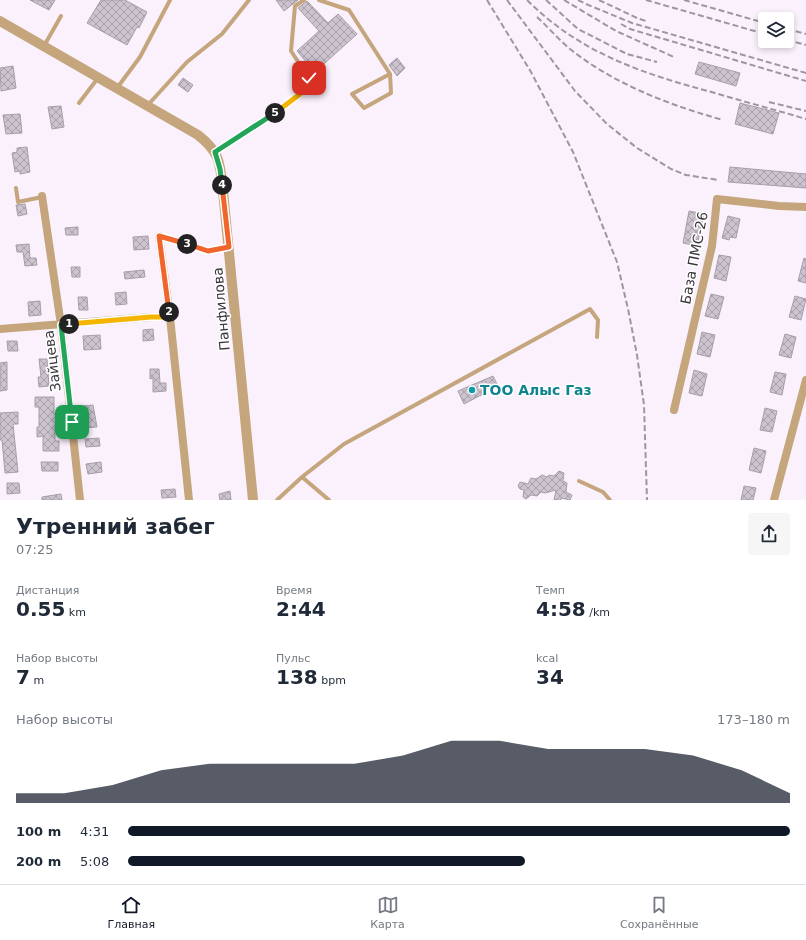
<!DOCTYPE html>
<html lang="ru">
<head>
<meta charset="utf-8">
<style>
	:root { --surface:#fff; --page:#f6f6f7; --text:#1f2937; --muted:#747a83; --line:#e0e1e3; --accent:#111827 }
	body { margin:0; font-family:"DejaVu Sans",sans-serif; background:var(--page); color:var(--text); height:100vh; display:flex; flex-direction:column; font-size:15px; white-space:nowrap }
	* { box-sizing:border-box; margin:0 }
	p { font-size:13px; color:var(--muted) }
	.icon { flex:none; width:22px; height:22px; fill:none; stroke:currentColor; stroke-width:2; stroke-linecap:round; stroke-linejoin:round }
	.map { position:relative; height:500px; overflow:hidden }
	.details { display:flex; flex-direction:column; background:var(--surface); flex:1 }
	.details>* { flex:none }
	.fabs { position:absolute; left:758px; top:12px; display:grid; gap:8px }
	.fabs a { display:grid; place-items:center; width:36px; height:36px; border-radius:4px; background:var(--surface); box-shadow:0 2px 6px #0003; font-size:20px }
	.pin { position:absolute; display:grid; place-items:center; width:34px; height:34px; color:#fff; margin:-17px; border-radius:8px; box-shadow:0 2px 6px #0006 }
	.km { position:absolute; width:20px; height:20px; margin:-10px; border-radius:50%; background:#222; color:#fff; font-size:11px; line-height:20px; text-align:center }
	.round { display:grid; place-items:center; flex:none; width:42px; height:42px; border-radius:4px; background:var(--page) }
	.summary { display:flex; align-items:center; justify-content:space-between; height:68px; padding:0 16px }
	h1 { font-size:22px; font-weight:600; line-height:30px }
	.stats { display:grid; grid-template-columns:repeat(3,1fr); gap:6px; height:68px; padding:4px 16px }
	.stats div { display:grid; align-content:center }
	.stats b { font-size:20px; font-weight:600 }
	.stats small { font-size:11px; font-weight:400 }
	.stats p { font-size:11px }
	.chart { height:112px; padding:8px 16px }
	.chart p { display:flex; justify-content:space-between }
	.chart svg { width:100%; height:72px; margin-top:4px; fill:var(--accent); opacity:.7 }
	ul { padding:0 16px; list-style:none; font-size:13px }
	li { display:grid; grid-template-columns:64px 48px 1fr; align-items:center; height:30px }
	li i { height:10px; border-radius:5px; background:var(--accent) }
	.dock { display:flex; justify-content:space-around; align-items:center; height:56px; border-top:1px solid var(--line); background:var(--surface); font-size:11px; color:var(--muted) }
	.dock a { display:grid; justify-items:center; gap:2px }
	.dock .current { color:var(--accent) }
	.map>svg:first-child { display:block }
	.building { fill:url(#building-cross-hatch); stroke:#a69ea9 }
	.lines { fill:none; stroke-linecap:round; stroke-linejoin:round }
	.service { stroke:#c5a57c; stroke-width:4 }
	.minor { stroke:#c5a57c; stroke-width:8 }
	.tertiary { stroke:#c5a57c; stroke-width:10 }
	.rail { stroke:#9d969f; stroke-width:2; stroke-dasharray:6 3; stroke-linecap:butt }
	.split-1-casing { stroke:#fff; stroke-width:8 }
	.split-2-casing { stroke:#fff; stroke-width:8 }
	.split-3-casing { stroke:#fff; stroke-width:8 }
	.split-4-casing { stroke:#fff; stroke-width:8 }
	.split-5-casing { stroke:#fff; stroke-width:8 }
	.split-6-casing { stroke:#fff; stroke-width:8 }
	.split-1 { stroke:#22a559; stroke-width:5 }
	.split-2 { stroke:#f5b400; stroke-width:5 }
	.split-3 { stroke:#f0652b; stroke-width:5 }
	.split-4 { stroke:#f0652b; stroke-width:5 }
	.split-5 { stroke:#22a559; stroke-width:5 }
	.split-6 { stroke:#f5b400; stroke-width:5 }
	.culture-dot { fill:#0f9aa8; stroke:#fff; stroke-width:1.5 }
	.labels { text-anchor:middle; stroke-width:3; stroke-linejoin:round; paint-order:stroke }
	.street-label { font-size:14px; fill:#3a363b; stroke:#fff }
	.culture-label { font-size:14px; font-weight:bold; fill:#0d838f; stroke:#fff; text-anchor:start }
</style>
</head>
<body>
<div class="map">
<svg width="806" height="500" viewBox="0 0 806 500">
	<defs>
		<pattern id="building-cross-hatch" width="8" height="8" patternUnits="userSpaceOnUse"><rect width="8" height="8" fill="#ccc3cf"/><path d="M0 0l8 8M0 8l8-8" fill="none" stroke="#a79fa9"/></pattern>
	</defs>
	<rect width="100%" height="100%" fill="#faf1fd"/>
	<path class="building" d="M30 0H55L49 10Z
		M101 0H125L147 12 139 28 137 27 127 45 87 23Z
		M276 0H298L284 11Z
		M307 1 328 23 338 14 357 34 315 72 297 51 319 31 298 8Z
		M397 58 405 68 397 76 389 65Z
		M699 62 740 73 736 86 695 74Z
		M13 66 16 88 1 91 0 68Z
		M183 78 193 85 188 92 178 85Z
		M740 103 779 113 773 134 735 124Z
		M61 106 64 127 52 129 48 107Z
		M20 114 22 133 6 134 3 115Z
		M27 147 30 172 20 174V171L15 172 12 153 17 152V148Z
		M730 167 806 174V188L728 182Z
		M25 204 27 214 18 216 16 205Z
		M689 211 704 214 697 246 683 243Z
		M728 216 740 219 736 238 730 237 729 240 722 238Z
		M78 227V235H66L65 228Z
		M148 236 149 249 134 250 133 237Z
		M29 244 30 258H36L37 265 25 266 23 252H17L16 245Z
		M719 255 731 257 726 281 714 278Z
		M804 258 806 259V283L798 281Z
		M71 267H80V277H72Z
		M144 270 145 277 125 279 124 272Z
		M126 292 127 304 116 305 115 293Z
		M711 294 724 297 718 319 705 316Z
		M795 296 806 299 801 320 789 317Z
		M78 297H87L88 310H79Z
		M40 301 41 315 29 316 28 302Z
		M153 329 154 340 143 341V330Z
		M702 332 715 335 710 357 697 354Z
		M785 334 796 337 791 358 779 355Z
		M100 335 101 349 84 350 83 336Z
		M7 341H17L18 351H8Z
		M39 359H47L49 386 39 387 38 377H41Z
		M7 362V390L0 391V363Z
		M150 369H159L160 383H166V391L153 392V378L150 379Z
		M694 370 707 374 702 396 689 393Z
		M775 372 786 374 782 395 770 392Z
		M493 376 497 384 484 390 485 393 464 404 458 391Z
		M35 397H54V414H57V424H55V441H59V451H43V436L37 437V427H39V407H35Z
		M93 405 97 427 83 428 82 421H85L83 406Z
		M765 408 777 411 772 432 760 430Z
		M18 412V424H13L18 472 5 473 2 440H0V413Z
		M99 438 100 446 86 447 85 439Z
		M754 448 766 451 761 473 749 470Z
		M41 462H58V471H42Z
		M101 462 102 472 88 474 86 464Z
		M559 471 564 473 563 481 567 483 566 492 572 495 570 500 561 498V500H554L556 490 545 493 541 492 537 496 531 495 526 499 523 497 524 490 520 489 518 486 520 482 528 484 531 478 536 479 542 475 547 477 549 475 554 476Z
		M7 483H19L20 493 7 494Z
		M744 486 756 488 753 500H741Z
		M175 489 176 497 162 498 161 490Z
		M230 491 231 500H220L219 494Z
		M61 494 62 500H42V497Z"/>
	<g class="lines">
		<path class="service" d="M319 0 349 10 390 74 391 93 364 108 352 94 390 74
			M44 46 61 16
			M117 88 140 57 170 0
			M79 103 98 78
			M147 106 187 62 222 34 249 0
			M215 151 278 111 308 88 309 78 291 51 295 6 304 0
			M16 188 18 202 42 197
			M159 236 208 251 229 247
			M302 477 329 500
			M579 481 603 492 610 500
			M277 500 302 477 344 444 590 309 598 320 597 337"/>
		<path class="minor" d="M42 196 61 325 80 500
			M159 236 170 317 189 500
			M0 329 151 317H170
			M674 410 712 246 717 199 779 206 806 207
			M774 500 806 380"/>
		<path class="tertiary" d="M0 21 198 135C221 153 220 164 223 191L253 500"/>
		<path class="rail" d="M487 0 531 72 573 152 617 262 628 309 637 355 644 405 647 500
			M507 0 575 91 607 124 637 148 671 169 686 175 718 180
			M527 0C581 54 644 74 715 93 745 102 776 110 806 119
			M546 0 578 29 627 54 657 62
			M564 0 616 31 674 57
			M578 0 586 4 632 23 806 73
			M599 0 637 18 646 21
			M646 0 765 34
			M684 0 765 23
			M537 17C548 27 558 39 570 49 614 84 669 105 723 120
			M621 24 630 29 806 81
			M787 29 806 34
			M787 40 806 45
			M769 102 806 111"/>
	</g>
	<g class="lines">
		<defs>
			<path id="split-1" d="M69 324 61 325 72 422"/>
			<path id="split-2" d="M69 324 151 317H170L169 312"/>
			<path id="split-3" d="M169 312 159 236 187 244"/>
			<path id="split-4" d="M187 244 208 251 229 247 222 185"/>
			<path id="split-5" d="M222 185 220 169 215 152 275 113"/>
			<path id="split-6" d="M275 113 308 88 309 78"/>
		</defs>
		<use href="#split-1" class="split-1-casing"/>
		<use href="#split-2" class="split-2-casing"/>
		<use href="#split-3" class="split-3-casing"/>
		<use href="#split-4" class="split-4-casing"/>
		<use href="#split-5" class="split-5-casing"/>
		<use href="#split-6" class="split-6-casing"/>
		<use href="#split-1" class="split-1"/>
		<use href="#split-2" class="split-2"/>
		<use href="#split-3" class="split-3"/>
		<use href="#split-4" class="split-4"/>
		<use href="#split-5" class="split-5"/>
		<use href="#split-6" class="split-6"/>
	</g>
	<circle class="culture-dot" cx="472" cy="390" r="4"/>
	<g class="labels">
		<g class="street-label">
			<text transform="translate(694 258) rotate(-79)" y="5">База ПМС-26</text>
			<text transform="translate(221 309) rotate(-95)" y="5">Панфилова</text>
			<text transform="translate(52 361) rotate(-97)" y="5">Зайцева</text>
		</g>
		<g class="culture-label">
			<text x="480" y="395">ТОО Алыс Газ</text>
		</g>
	</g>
</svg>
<div class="fabs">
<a><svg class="icon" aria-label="layers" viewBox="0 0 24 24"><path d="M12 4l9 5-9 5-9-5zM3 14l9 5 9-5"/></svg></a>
</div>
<div class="pin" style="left:72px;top:422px;background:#1e9e55"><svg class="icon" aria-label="arrive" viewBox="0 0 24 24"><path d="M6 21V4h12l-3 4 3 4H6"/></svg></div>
<div class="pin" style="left:309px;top:78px;background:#d93025"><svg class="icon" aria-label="check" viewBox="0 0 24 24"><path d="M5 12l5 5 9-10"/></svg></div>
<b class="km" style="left:69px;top:324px">1</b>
<b class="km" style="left:169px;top:312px">2</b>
<b class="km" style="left:187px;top:244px">3</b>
<b class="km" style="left:222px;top:185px">4</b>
<b class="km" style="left:275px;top:113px">5</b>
</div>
<section class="details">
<div class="summary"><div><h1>Утренний забег</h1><p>07:25</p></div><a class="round"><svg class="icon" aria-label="share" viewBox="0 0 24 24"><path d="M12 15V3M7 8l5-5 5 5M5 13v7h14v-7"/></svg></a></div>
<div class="stats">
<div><p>Дистанция</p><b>0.55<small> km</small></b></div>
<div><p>Время</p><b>2:44</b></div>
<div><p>Темп</p><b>4:58<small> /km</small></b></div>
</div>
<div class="stats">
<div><p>Набор высоты</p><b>7<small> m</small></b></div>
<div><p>Пульс</p><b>138<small> bpm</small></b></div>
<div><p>kcal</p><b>34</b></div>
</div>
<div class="chart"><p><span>Набор высоты</span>173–180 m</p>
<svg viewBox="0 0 160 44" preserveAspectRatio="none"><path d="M0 44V38L10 38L20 33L30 24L40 20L50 20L60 20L70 20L80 15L90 6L100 6L110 11L120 11L130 11L140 15L150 24L160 38V44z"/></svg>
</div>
<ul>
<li><b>100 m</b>4:31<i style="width:100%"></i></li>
<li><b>200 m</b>5:08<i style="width:60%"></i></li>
</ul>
</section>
<nav class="dock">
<a class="current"><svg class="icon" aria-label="home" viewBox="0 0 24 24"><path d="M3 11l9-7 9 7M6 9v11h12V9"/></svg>Главная</a>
<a><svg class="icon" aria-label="map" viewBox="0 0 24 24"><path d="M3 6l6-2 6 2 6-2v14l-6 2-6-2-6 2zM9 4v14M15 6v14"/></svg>Карта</a>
<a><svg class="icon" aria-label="saved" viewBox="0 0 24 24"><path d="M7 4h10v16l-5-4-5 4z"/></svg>Сохранённые</a>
</nav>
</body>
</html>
